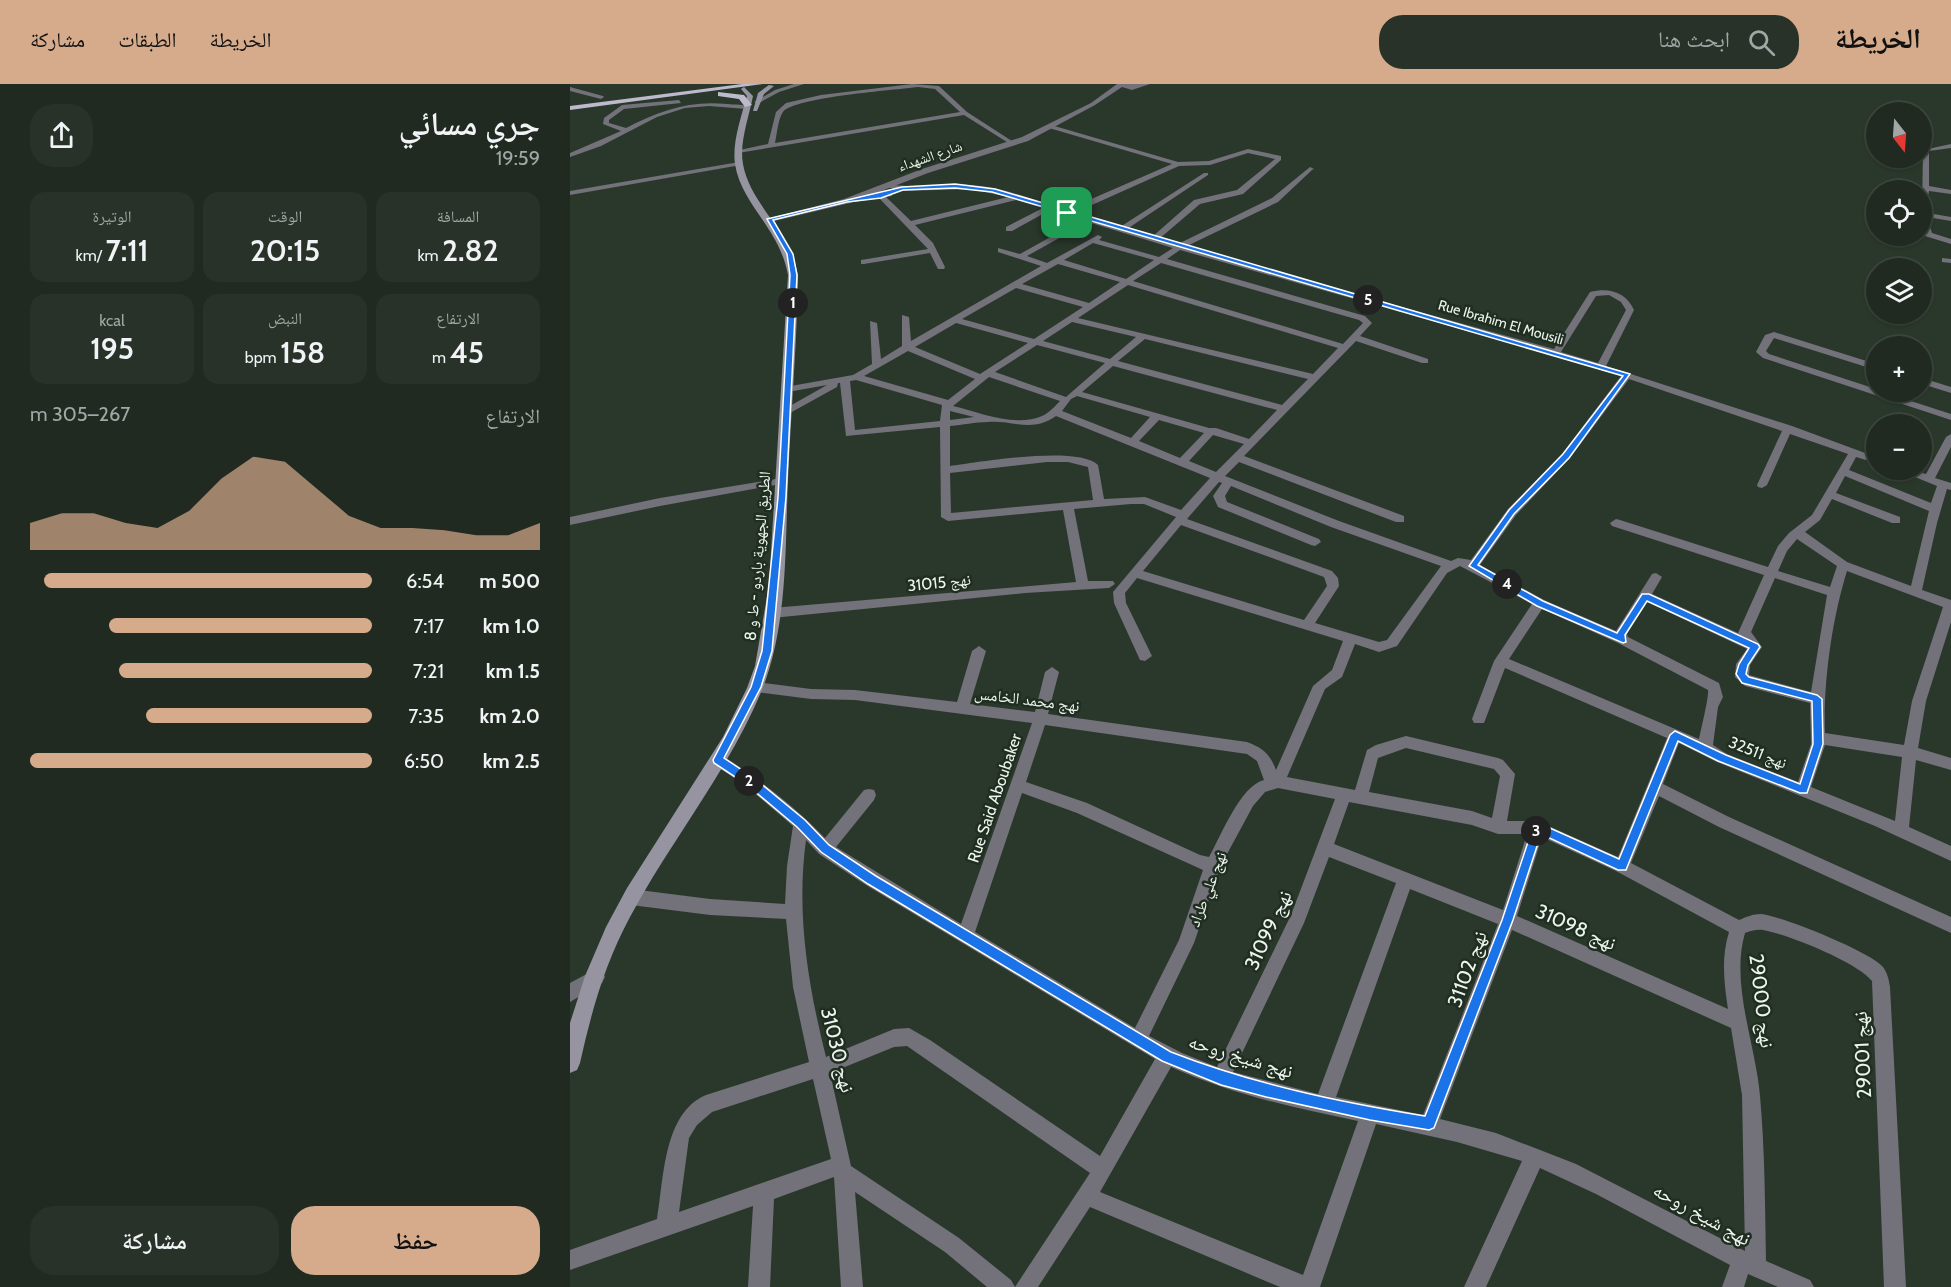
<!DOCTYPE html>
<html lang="ar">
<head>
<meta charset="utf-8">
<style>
	:root { --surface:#202a20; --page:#283229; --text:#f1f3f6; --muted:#a2a7a5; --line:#3d463e; --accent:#d6ab8b }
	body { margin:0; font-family:Cabin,"Noto Naskh Arabic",sans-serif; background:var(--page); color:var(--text); direction:rtl; height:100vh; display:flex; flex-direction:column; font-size:22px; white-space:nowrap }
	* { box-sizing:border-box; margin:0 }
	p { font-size:20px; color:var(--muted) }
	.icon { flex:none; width:33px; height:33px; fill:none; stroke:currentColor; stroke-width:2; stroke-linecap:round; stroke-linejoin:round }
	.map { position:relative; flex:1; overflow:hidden; direction:ltr }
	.sheet { display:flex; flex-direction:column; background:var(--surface); width:570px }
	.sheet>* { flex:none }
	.needle { width:39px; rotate:163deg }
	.tools { position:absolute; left:1296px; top:18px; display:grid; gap:12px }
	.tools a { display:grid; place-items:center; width:66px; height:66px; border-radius:50%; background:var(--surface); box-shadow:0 2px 4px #0004,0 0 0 2px var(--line); font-size:30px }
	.pin { position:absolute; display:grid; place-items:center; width:51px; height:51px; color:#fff; margin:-26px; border-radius:12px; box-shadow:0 3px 9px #0006 }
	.km { position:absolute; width:30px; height:30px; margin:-15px; border-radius:50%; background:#222; color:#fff; font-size:16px; line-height:30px; text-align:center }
	.round { display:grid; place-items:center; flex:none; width:63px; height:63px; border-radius:24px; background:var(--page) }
	.headline { display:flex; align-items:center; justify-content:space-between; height:102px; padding:0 30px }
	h1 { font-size:33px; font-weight:600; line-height:45px }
	.stats { display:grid; grid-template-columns:repeat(3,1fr); gap:9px; height:102px; padding:6px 30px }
	.stats div { display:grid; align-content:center; border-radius:15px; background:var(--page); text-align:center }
	.stats b { font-size:30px; font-weight:600 }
	.stats small { font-size:16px; font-weight:400 }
	.stats p { font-size:16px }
	.chart { height:168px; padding:12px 30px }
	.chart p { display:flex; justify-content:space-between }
	.chart svg { width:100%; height:108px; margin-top:6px; fill:var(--accent); opacity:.7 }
	.cta { display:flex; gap:12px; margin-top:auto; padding:12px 30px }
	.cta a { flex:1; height:69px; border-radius:24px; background:var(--accent); color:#111; font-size:24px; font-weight:600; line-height:69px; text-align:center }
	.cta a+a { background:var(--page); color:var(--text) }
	ul { padding:0 30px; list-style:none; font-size:20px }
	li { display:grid; grid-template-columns:96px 72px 1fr; align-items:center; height:45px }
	li i { height:15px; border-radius:8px; background:var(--accent) }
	header { display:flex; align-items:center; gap:36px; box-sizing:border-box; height:84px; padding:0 30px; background:var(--accent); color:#111 }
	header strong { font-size:28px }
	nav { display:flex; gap:33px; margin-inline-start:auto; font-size:21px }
	.search { width:420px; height:54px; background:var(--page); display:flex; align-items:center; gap:15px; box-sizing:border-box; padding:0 21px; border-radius:24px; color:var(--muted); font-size:22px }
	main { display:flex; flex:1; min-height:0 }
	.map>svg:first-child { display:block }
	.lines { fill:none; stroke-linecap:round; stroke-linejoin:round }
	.minor { fill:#73717a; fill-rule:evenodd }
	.tertiary { fill:#73717a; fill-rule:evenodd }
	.secondary { fill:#9794a1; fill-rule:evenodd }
	.trunk { fill:#bebacd; fill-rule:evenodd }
	.route { fill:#1a73e8; stroke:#fff; stroke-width:1.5; fill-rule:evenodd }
	.labels { text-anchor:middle; stroke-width:5; stroke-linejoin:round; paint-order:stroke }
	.far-street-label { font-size:14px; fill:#edf6ee; stroke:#202e21 }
	.street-label { font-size:16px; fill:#edf6ee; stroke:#202e21 }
	.near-street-label { font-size:20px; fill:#edf6ee; stroke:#202e21 }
</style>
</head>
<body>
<header>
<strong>الخريطة</strong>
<div class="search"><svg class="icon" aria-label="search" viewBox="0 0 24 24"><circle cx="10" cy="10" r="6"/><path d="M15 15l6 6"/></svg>ابحث هنا</div>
<nav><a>الخريطة</a><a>الطبقات</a><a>مشاركة</a></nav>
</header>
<main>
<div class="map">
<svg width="1381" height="1203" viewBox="0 0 1381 1203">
	<rect width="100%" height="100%" fill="#2a382b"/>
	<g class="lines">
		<path class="minor" d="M342 0 369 2 397 28 445 59 440 60 394 31 168 69 165 67 198 60 206 28 216 19 251 11ZM348 3 365 5 390 28 205 59C207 50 208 35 213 28 224 13 326 6 348 3Z
			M0 3 33 12 34 13 31 15 0 7Z
			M109 16 111 19 54 25 39 36V39L56 44C89 27 119 16 157 20 165 21 174 20 180 23L177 25 139 22 115 24 87 33 31 62 0 73V69L51 47 33 40 34 34 52 21Z
			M481 41 608 78 639 77 678 65 711 72V76L673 110 630 120 589 155 608 160 702 114 740 83 744 85 742 86 708 118 615 163 984 265 1020 208C1039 203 1056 208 1064 226L1036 282 1222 342 1306 373V379L1286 373 1279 386 1361 419 1367 402 1328 386H1342L1356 390 1376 353 1381 350V363L1365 394 1381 399V406L1377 405 1367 439 1352 506 1381 516V538L1356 617 1348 664 1381 674V686L1346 676 1339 743 1381 762V777L1305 742 1147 678 1109 659 1093 700 1159 733 1381 833V849L1149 743 1089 712 1061 779 1169 836C1176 833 1183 830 1191 830 1212 832 1298 867 1312 882 1317 887 1319 896 1320 903L1336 1203H1314L1302 897C1287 878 1217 850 1193 846 1187 845 1180 847 1175 849 1160 900 1186 961 1190 1012 1195 1067 1195 1122 1196 1177L1240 1196 1244 1203H1208L1178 1190 1174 1203H1152L1160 1181 1026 1110 970 1084 916 1203H894L952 1077 887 1058 806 1040 750 1203H710L520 1123 468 1203H445L520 1089 337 962 324 963 260 989 281 1082 389 1154 441 1196 445 1203H417L375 1168 285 1108 293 1203H271L264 1093 204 1115 200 1203H178L183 1122 0 1186V1166L87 1135C94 1095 93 1029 136 1011L239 978 223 903 216 835 140 831 61 821 55 818 53 813 55 808 61 805 140 815 215 820 217 782 223 742 175 701 143 680 141 676 143 672 148 670 153 672C190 696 224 722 255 754L294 706 299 705 304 706 306 711 304 716 266 763 391 840 462 639 285 616 241 615 186 608 181 607 179 603 181 599 186 598 241 605 285 606 387 618 402 567 409 562 416 567 400 620 465 628 475 588 482 583 489 588 478 630 677 658C693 664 700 670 706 686L743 602 762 586 773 557 567 494 555 509 556 519 582 572 575 577 570 576 544 519 543 508 606 433 574 420H561L504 425 518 497H543L545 500 539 504 455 509 202 534 196 529 202 524 506 498 493 426 378 437 371 433 370 343 276 352 270 299H268L267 303 220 329H212L211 327 257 301 218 308 215 307V303L283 291 302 280 300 237 307 239 311 275 332 262V231L339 233 341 257 471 182 428 168V164L450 170 511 136 480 126 442 147H436V143L473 124 446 116 345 141 363 159 375 183 374 185H368L360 169 294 180H291V176L358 165 309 114 277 119 273 117 274 115 322 108V112L316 113 341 137 438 113 401 105 332 107 313 102 317 100C345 105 373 99 401 101 434 103 466 117 496 126L602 80 479 44ZM678 69 705 75 667 106 624 116 582 153 557 145 638 91V89H634L550 143 504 129 609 82 640 81ZM518 138 603 164 589 173 529 156 532 153 528 151 477 179 457 172ZM523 159 584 176 556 195 494 176ZM610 166 983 271 1051 292 992 370 938 425 901 476 888 474 881 477 769 437 655 392 669 378 826 438H834V432L674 372 786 257 852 279H858V275L790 252 802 239 795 232 597 175ZM591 179 789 236 793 239 773 260 563 197ZM488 180 550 198 519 219 452 200ZM558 201 768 264 743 290 508 234ZM446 204 513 223 464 255 392 235ZM1039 211 1051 218 1056 226 1028 279 991 268 1026 212ZM502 238 566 253 540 275 473 257ZM386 239 458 259 410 290 345 263ZM575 255 738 295 712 321 548 277ZM467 261 535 279 496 313 425 288ZM338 267 405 295 378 316 294 292ZM543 282 707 326 679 355 646 344H639L512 308ZM419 293 490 317C485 322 479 329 472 332 445 344 409 328 383 322ZM1059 295 1212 347 1187 401 1188 403 1192 404 1197 401 1220 350 1278 370 1242 431 1219 449 1208 462 1198 483 1050 436 1046 435 1040 439 1042 442 1194 491 1168 549 1082 510 1092 493 1086 489 1082 490 1046 547 974 516 910 481 946 431 1000 374ZM286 296 372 321 370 337 285 346 280 297ZM507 312 580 333 561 354 492 327 501 315ZM380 327 404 333 380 336ZM486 332 640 394 611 426 575 413 534 415 528 381C508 361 410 378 380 382V342C393 341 405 338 418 338 442 336 463 349 486 332ZM589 336 634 349 610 374 569 357ZM643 351 674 360 646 388 619 377ZM477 378H498L518 383 523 416 381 429 380 389ZM1275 392 1359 427 1341 502 1277 478 1235 448 1250 436 1262 415 1322 439H1330V433L1266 409ZM649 398 652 399 643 412 648 423 741 461 745 462 751 458 749 455 657 418 655 412 661 402 761 443 871 482 817 556 809 558 745 539 769 502 768 494 762 487 617 435ZM611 441 754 493 757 502 734 536 573 487ZM1227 455 1267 482 1260 503 1208 487 1217 467ZM890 482 962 520 924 577 902 635 904 639H914L935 584 1097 654 1048 773 967 737H937L945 690 933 676 928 674 836 652 806 661 797 666 785 706 717 693 755 605 772 593 785 560 809 568 827 562 877 489ZM1277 487 1373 523 1342 617 1334 661 1255 649C1253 599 1262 535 1277 487ZM1205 494 1257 511 1241 608 1179 591 1180 581 1192 563 1181 548ZM1077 518 1177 565 1166 580 1165 593 1175 602 1240 619 1241 660 1228 698 1157 670 1143 661 1148 623 1153 613 1149 599 1058 553 1057 550ZM972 525 1048 559 1138 606C1139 613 1131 645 1129 655L939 575ZM475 641 677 670 687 677 694 696C670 702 651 752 639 773L630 771 517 719 456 698ZM1255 661 1332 673 1325 737 1241 703ZM836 664 924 685 930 692 922 734 902 727 799 708 808 674ZM708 704 765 715 721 831 647 983 612 969 579 952 624 859 650 783 683 722 695 708ZM452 709 507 729 633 786 609 856 565 944 405 848ZM779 718 902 741 928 750H957L933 826 764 760ZM972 753 1046 787 1159 848C1151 873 1154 899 1158 925L947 832ZM236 756 249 770 296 801 585 975 530 1072 360 956 339 944 324 945 256 973C238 901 226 830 236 756ZM759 773 826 799 748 1010 663 988 734 839ZM840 805 928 840 853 1031 766 1013ZM942 846 1161 944 1172 1011 1175 1167 1006 1080 926 1049 870 1035ZM601 983C661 1010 724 1024 788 1037L733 1191 530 1108ZM243 995 261 1075 109 1128 119 1054 127 1041 142 1028Z
			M1381 60V64L1359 67V102L1381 106V110L1359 107 1356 125 1352 127 1353 66Z
			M169 78 171 81 0 111V107Z
			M1352 128 1381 133V137L1357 133 1362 149 1381 155V160L1355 152Z
			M1372 174 1381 175V179L1372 178Z
			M1204 248 1306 280V286L1204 254 1196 267 1199 270 1306 305V308H1313L1381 330V336L1193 274 1186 268 1195 251Z
			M1352 294 1381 303V309L1352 300Z
			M212 394 217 397 216 399 90 422 0 441V433L90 414Z
			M26 885 32 887 35 893 32 899 0 918V899Z"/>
		<path class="tertiary" d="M224 0H234L209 8 189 19 184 18 205 6Z
			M547 0H580L562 6 552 3 525 21 458 57 358 89 280 119 200 138 196 135 274 115 352 85 452 53 521 19Z"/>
		<path class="secondary" d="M199 1 204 2 194 10 187 27H183L188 9Z
			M174 3 183 12C179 33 169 59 173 80 180 120 219 145 228 191 227 259 221 327 218 395 215 464 218 541 192 606 158 688 101 756 60 833 35 879 21 929 10 979L7 986 0 989V939L15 892 36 843 57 804 153 653 177 604 185 582 199 501 218 191C210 145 171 120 165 80 162 59 171 33 177 12L171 5Z"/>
		<path class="trunk" d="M172 0H193L0 26V22Z
			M148 8 174 11 182 21 175 23 169 15 148 12Z"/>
	</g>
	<path class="route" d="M385 100 425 105 1060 290 999 374 944 430 908 481 973 517 1047 549 1072 510H1079L1188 560 1190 563 1178 581 1176 590 1179 593 1247 611 1252 615 1253 660 1237 709H1230L1148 677 1108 657 1056 786H1048L971 750 943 836 864 1044 859 1046 800 1036 696 1013 651 1001 592 977 298 800 251 768 227 743 176 700 144 679 143 676 181 603 192 567 208 413 220 191 217 170 197 135 332 103ZM385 104 422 108 1053 292 993 370 939 426 899 482 967 522 1053 559 1056 558 1055 551 1077 517 1179 564 1169 580 1166 590 1172 599 1242 617 1243 660 1230 700 1156 671 1105 647 1100 651 1049 775 971 740H964L932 836 855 1032C769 1018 683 1000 601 968L306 792 259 761 235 736 184 694 154 674 191 603 202 567 216 413 227 191 223 170 203 136 277 118 311 114 333 106Z"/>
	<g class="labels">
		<g class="far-street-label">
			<text transform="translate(360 72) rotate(-19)" y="5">شارع الشهداء</text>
			<text transform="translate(931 238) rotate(16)" y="5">Rue Ibrahim El Mousili</text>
		</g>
		<g class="street-label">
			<text transform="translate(187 472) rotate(-85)" y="6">الطريق الجهوية باردو - ط و 8</text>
			<text transform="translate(369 498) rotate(-6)" y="6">نهج 31015</text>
			<text transform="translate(457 615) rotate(7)" y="6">نهج محمد الخامس</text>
			<text transform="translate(1188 668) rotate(22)" y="6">نهج 32511</text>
			<text transform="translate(424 714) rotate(-71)" y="6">Rue Said Aboubaker</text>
			<text transform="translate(637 805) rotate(-69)" y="6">نهج علي طراد</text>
		</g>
		<g class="near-street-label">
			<text transform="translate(1006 843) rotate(24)" y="7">نهج 31098</text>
			<text transform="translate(698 846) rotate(-65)" y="7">نهج 31099</text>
			<text transform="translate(897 885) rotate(-70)" y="7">نهج 31102</text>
			<text transform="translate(1192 917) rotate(83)" y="7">نهج 29000</text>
			<text transform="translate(268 966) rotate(76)" y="7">نهج 31030</text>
			<text transform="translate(1292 971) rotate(-93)" y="7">نهج 29001</text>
			<text transform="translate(671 972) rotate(17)" y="7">نهج شيخ روحه</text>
			<text transform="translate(1132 1130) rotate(29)" y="7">نهج شيخ روحه</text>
		</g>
	</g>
</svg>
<div class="tools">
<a><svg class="needle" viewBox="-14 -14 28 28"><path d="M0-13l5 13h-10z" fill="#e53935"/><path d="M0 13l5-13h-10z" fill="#a2a7a5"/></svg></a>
<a><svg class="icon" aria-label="locate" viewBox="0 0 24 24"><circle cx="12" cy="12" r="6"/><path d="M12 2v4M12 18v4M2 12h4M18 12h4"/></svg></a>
<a><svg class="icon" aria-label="layers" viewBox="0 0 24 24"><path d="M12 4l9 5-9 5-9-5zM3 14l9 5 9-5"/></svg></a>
<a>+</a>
<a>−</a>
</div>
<div class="pin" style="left:497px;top:129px;background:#1e9e55"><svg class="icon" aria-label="arrive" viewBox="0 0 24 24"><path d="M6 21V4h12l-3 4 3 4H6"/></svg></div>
<b class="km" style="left:223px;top:219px">1</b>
<b class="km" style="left:179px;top:697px">2</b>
<b class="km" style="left:966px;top:747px">3</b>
<b class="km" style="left:937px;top:500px">4</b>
<b class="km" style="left:798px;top:216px">5</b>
</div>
<section class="sheet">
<div class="headline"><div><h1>جري مسائي</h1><p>19:59</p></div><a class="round"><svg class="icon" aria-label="share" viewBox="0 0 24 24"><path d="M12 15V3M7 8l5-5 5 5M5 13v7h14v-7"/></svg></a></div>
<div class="stats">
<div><p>المسافة</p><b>2.82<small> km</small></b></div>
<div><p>الوقت</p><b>20:15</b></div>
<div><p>الوتيرة</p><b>7:11<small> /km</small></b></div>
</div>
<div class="stats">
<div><p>الارتفاع</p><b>45<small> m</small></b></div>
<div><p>النبض</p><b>158<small> bpm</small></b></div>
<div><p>kcal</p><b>195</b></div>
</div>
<div class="chart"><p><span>الارتفاع</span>267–305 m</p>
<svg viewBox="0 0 160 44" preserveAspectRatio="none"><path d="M0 44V33L10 29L20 29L30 33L40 35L50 28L60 15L70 6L80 8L90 19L100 30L110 35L120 35L130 36L140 38L150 38L160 33V44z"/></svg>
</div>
<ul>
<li><b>500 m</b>6:54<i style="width:96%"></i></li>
<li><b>1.0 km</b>7:17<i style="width:77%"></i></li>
<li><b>1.5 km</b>7:21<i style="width:74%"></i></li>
<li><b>2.0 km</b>7:35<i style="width:66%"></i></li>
<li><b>2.5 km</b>6:50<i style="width:100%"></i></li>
</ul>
<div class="cta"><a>حفظ</a><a>مشاركة</a></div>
</section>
</main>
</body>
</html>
